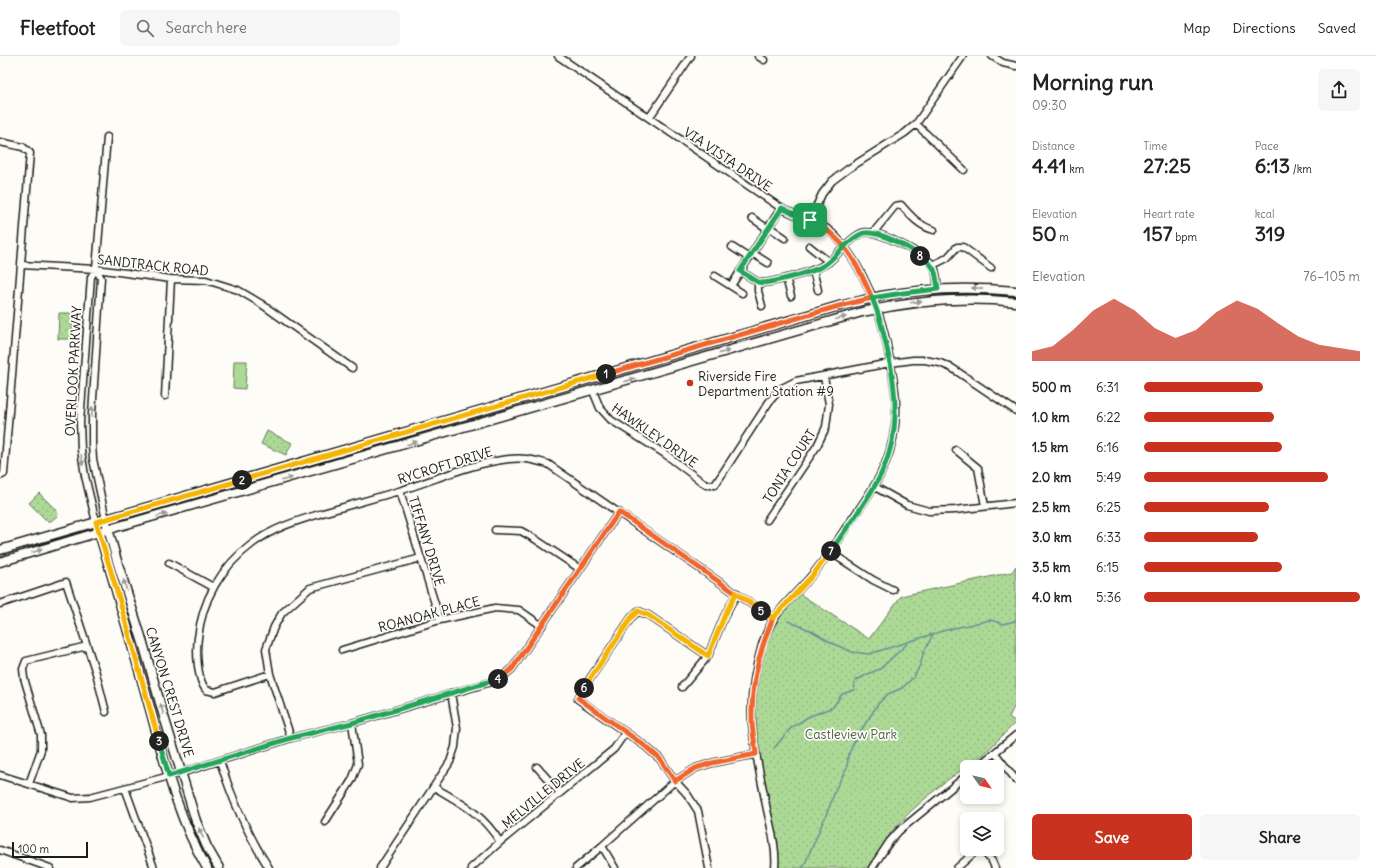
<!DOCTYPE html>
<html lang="en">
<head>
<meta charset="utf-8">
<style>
	:root { --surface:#fff; --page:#f6f6f6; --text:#222; --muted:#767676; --line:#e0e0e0; --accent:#c8321e }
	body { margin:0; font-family:Delius,sans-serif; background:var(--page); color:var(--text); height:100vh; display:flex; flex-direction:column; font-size:15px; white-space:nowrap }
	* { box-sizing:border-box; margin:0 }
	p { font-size:13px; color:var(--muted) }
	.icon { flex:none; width:22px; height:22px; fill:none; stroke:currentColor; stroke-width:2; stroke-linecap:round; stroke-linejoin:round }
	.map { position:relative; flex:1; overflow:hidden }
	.details { display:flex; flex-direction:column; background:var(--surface); width:360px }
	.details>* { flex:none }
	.needle { width:26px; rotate:124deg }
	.tools { position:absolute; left:960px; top:704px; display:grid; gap:8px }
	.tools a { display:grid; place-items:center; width:44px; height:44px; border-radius:6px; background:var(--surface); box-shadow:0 2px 6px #0003; font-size:20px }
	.scale { position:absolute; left:12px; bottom:10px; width:76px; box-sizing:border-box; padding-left:4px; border:2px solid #1c1c1c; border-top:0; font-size:11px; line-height:14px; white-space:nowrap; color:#1c1c1c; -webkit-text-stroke:3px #fdfcf7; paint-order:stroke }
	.pin { position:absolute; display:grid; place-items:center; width:34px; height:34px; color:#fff; margin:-17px; border-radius:8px; box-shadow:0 2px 6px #0006 }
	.km { position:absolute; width:20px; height:20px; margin:-10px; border-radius:50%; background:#222; color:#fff; font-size:11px; line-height:20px; text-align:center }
	.round { display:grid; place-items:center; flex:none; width:42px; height:42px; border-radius:6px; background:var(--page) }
	.overview { display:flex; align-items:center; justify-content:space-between; height:68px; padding:0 16px }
	h1 { font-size:22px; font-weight:700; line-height:30px }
	.figures { display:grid; grid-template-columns:repeat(3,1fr); gap:6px; height:68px; padding:4px 16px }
	.figures div { display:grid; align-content:center }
	.figures b { font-size:20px; font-weight:700 }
	.figures small { font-size:11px; font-weight:400 }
	.figures p { font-size:11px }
	.chart { height:112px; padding:8px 16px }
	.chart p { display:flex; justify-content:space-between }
	.chart svg { width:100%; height:72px; margin-top:4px; fill:var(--accent); opacity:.7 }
	.action { display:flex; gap:8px; margin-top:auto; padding:8px 16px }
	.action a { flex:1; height:46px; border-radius:6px; background:var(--accent); color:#fff; font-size:16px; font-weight:700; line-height:46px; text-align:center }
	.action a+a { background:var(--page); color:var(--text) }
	ul { padding:0 16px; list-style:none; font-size:13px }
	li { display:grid; grid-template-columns:64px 48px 1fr; align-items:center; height:30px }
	li i { height:10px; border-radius:5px; background:var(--accent) }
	header { display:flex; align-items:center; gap:24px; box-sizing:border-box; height:56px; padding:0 20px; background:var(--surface); border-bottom:1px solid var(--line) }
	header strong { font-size:19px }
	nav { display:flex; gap:22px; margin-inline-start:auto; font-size:14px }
	.search { width:280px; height:36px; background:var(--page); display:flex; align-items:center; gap:10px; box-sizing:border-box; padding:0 14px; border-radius:6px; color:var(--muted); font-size:15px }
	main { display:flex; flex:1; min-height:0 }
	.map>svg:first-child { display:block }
	.park { fill:url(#park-dots); stroke:#647a5a }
	.pitch { fill:#add997; stroke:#647a5a }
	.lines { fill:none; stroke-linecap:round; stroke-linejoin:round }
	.stream { stroke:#609296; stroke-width:1.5 }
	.minor-casing { stroke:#1c1c1c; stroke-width:9 }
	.major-casing { stroke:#1c1c1c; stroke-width:11 }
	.minor { stroke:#fdfcf7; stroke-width:6 }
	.major { stroke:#fdfcf7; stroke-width:8 }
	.oneway { fill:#989794 }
	.split-1-casing { stroke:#fff; stroke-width:8 }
	.split-2-casing { stroke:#fff; stroke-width:8 }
	.split-3-casing { stroke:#fff; stroke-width:8 }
	.split-4-casing { stroke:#fff; stroke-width:8 }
	.split-5-casing { stroke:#fff; stroke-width:8 }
	.split-6-casing { stroke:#fff; stroke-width:8 }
	.split-7-casing { stroke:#fff; stroke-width:8 }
	.split-8-casing { stroke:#fff; stroke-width:8 }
	.split-9-casing { stroke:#fff; stroke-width:8 }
	.split-1 { stroke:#f0652b; stroke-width:5 }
	.split-2 { stroke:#f5b400; stroke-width:5 }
	.split-3 { stroke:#f5b400; stroke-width:5 }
	.split-4 { stroke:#22a559; stroke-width:5 }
	.split-5 { stroke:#f0652b; stroke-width:5 }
	.split-6 { stroke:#f0652b; stroke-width:5 }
	.split-7 { stroke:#f5b400; stroke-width:5 }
	.split-8 { stroke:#22a559; stroke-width:5 }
	.split-9 { stroke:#22a559; stroke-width:5 }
	.poi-dot { fill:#c8321e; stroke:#fdfcf7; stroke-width:1.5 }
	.labels { text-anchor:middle; stroke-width:3.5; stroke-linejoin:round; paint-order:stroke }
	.street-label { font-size:13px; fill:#1c1c1c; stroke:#fdfcf7 }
	.poi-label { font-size:13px; fill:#1c1c1c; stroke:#fdfcf7; text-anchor:start }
	.park-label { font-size:13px; fill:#4f5e47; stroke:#fdfcf7 }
</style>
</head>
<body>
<header>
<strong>Fleetfoot</strong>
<div class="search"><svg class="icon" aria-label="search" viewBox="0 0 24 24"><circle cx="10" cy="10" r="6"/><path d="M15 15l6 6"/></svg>Search here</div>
<nav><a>Map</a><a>Directions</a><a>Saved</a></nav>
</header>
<main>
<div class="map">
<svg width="1016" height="812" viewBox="0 0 1016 812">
	<defs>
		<pattern id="park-dots" width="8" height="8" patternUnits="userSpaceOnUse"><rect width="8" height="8" fill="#add997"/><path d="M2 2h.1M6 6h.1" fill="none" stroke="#94ba82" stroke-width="1.8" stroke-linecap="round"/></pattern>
	</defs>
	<rect width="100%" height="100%" fill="#fdfcf7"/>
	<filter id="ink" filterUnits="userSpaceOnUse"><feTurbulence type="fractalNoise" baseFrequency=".025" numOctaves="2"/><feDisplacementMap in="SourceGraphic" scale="8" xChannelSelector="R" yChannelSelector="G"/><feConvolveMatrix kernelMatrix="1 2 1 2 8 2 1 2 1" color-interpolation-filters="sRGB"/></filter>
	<g filter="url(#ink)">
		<path class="park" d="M59 257H71L73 260 72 283H58Z
			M267 375 292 387 286 399 261 388Z
			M39 437 57 455 58 459 51 465H47L29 447Z
			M1016 510V647L1009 661 1016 666 984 698 942 728 911 755 891 776 882 798 873 812H775L773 792 753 677 755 614 771 571 784 552 800 538 869 583 901 540 1012 516Z"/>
		<path class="pitch" d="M234 305H247L245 333 233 332Z"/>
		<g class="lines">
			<path class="stream" d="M788 565 810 574 834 588 852 596 869 598 946 574 990 564 1004 568 1014 565 1016 563
				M774 692 791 672 808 661 833 651 842 638 854 634 855 625 870 617 880 613 907 588
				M803 812 829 752 836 732 847 712 848 700 855 684 878 648 888 638 902 632 914 621 921 607 923 598 933 578"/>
			<defs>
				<path id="minor" d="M558 0 781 152C795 160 810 162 823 170 854 190 878 248 886 284 891 312 899 341 895 369 891 410 870 438 847 470 836 487 825 504 812 519 791 544 772 556 762 589 755 613 750 642 752 667 754 694 761 722 766 749 770 769 777 792 775 812
					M758 0 764 4
					M992 0 1003 7 1016 10
					M649 62 691 0
					M916 68 964 114
					M0 86 23 91 30 97 4 418 0 420
					M752 162 768 173
					M810 164 822 138 832 125 848 113 905 77 916 68 963 0
					M769 171 785 182
					M873 177 895 150 901 149C911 160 919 170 934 174
					M809 190 829 206
					M732 191 749 202
					M752 197 768 207
					M21 209 96 213 171 223 206 224 238 234 260 247 352 312
					M933 209 947 202 957 191H963L991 212
					M96 213 101 222 92 358V388L93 403 106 464
					M813 214 818 234
					M740 215 758 226 763 227C779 225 818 215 830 205 839 197 851 181 862 177 876 172 923 198 933 209 937 215 937 226 938 233
					M715 220 742 237
					M786 222 791 240
					M758 226V235L762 250
					M731 230 781 152
					M593 335 600 352 611 364 665 398 706 429H715L769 346 780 333 796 325 890 307 913 304H925L940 307 952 312 1016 355
					M165 340 171 223
					M956 394 978 412 985 450
					M875 431 907 449 929 455 955 454 1016 447
					M400 435 440 564
					M767 464 817 390 826 371 829 348 824 321
					M96 466 85 420 81 394 80 366 91 221 96 213 107 81
					M495 474 521 475 535 483 580 513
					M830 496 873 524 893 534
					M169 507 213 531
					M0 548 66 526 96 617 106 656
					M342 594 440 564 495 552 519 554 542 570
					M708 600 648 559 638 555 631 562 583 633 578 643 645 690 660 703 675 725 687 738 698 755 709 812
					M270 618 215 636 206 634C197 623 196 596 198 582 202 544 221 511 252 488 274 471 300 464 326 456 351 449 375 442 399 435 435 424 471 407 509 403 523 401 534 404 548 408L773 563
					M682 631 708 600 724 561 737 537
					M291 682 270 618 266 593 274 571 282 557 310 532 421 502
					M995 697 1016 724
					M220 705C232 743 247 778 269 812
					M537 711 560 737
					M977 711 1016 679
					M0 719 73 742 90 741 181 717 291 682 352 667 491 626 502 621 512 613 619 456
					M29 728 41 694V679L24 622 23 613 26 605 87 590
					M434 731C462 748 482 757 500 786
					M125 732 154 812
					M325 766 352 724 358 708 352 667
					M602 790 615 812
					M0 794 50 812
					M380 812 450 706 455 691 457 672 451 637
					M471 812 500 786 614 693 625 677
					M576 812 602 790 675 725 696 712 712 707 756 698
					M872 812 890 785 899 775 967 719
					M957 812 975 796 982 794 992 805 995 812"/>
				<path id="major" d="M107 469 117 505 143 587 162 654 196 765 207 791 219 812
					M98 473C116 533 133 593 150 653 165 708 178 763 207 812
					M0 494 839 250C853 247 867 243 881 240 926 232 971 231 1016 235
					M0 506 99 476 862 256C913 245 964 240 1016 246"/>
			</defs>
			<use href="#minor" class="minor-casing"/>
			<use href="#major" class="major-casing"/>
			<use href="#minor" class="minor"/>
			<use href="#major" class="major"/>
		</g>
		<defs><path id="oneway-solid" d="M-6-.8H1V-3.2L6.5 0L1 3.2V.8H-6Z"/></defs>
		<g class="oneway">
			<use href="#oneway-solid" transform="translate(977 232) rotate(-179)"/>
			<use href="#oneway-solid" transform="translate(916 246) rotate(-7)"/>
			<use href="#oneway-solid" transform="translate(841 262) rotate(-15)"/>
			<use href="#oneway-solid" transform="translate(724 296) rotate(-16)"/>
			<use href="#oneway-solid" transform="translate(630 324) rotate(-16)"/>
			<use href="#oneway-solid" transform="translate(92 356) rotate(-87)"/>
			<use href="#oneway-solid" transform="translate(412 387) rotate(-16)"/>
			<use href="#oneway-solid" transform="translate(82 404) rotate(81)"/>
			<use href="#oneway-solid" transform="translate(287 423) rotate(-16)"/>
			<use href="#oneway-solid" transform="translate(162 459) rotate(-16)"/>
			<use href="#oneway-solid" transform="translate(37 495) rotate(-17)"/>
			<use href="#oneway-solid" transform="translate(125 529) rotate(-108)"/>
			<use href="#oneway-solid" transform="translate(162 653) rotate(-106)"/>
			<use href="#oneway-solid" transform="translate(201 777) rotate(-114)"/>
		</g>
	</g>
	<g class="lines" filter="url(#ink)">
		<defs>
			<path id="split-1" d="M606 318 839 250 872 242C858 209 844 180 810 164"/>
			<path id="split-2" d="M242 424 606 318"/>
			<path id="split-3" d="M159 685 119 542 96 466 242 424"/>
			<path id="split-4" d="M159 685 169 720 291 682 352 667 498 623"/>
			<path id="split-5" d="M498 623 502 621 512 613 619 456 761 555"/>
			<path id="split-6" d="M584 632 578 642 645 690 660 703 675 725 696 712 712 707 756 698C755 687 752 675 752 664 751 628 759 595 773 562L761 555"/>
			<path id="split-7" d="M584 632 631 562 638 555 648 559 708 600 724 561 736 537 773 562 812 520 831 495"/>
			<path id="split-8" d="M831 495C848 469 869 444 882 416 900 377 897 338 888 297 884 278 880 260 872 242L903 237 938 233C935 214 937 212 920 200"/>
			<path id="split-9" d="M810 164 796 159 782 152 740 215 758 226 763 227C775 226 813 216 823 210 836 202 847 184 861 178 875 172 908 191 920 200"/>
		</defs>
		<use href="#split-1" class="split-1-casing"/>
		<use href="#split-2" class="split-2-casing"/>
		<use href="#split-3" class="split-3-casing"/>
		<use href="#split-4" class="split-4-casing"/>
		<use href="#split-5" class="split-5-casing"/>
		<use href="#split-6" class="split-6-casing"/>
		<use href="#split-7" class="split-7-casing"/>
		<use href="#split-8" class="split-8-casing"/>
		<use href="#split-9" class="split-9-casing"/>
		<use href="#split-1" class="split-1"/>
		<use href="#split-2" class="split-2"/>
		<use href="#split-3" class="split-3"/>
		<use href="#split-4" class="split-4"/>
		<use href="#split-5" class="split-5"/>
		<use href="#split-6" class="split-6"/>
		<use href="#split-7" class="split-7"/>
		<use href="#split-8" class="split-8"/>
		<use href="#split-9" class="split-9"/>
	</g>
	<circle class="poi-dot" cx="690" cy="327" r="4"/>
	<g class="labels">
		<g class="street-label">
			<text transform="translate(728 103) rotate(34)" y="5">VIA VISTA DRIVE</text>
			<text transform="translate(153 209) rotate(6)" y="5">SANDTRACK ROAD</text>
			<text transform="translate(73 315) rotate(-87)" y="5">OVERLOOK PARKWAY</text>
			<text transform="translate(655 379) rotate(35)" y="5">HAWKLEY DRIVE</text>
			<text transform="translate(445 409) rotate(-17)" y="5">RYCROFT DRIVE</text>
			<text transform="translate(789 410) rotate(-57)" y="5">TONIA COURT</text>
			<text transform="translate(427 485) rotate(73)" y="5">TIFFANY DRIVE</text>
			<text transform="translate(429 558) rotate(-15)" y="5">ROANOAK PLACE</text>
			<text transform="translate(170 636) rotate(73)" y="5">CANYON CREST DRIVE</text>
			<text transform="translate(543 737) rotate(-39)" y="5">MELVILLE DRIVE</text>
		</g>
		<g class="poi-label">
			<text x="698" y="325">Riverside Fire<tspan x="698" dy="15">Department Station #9</tspan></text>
		</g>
		<g class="park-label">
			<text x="851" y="683">Castleview Park</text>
		</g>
	</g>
</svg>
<div class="tools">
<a><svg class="needle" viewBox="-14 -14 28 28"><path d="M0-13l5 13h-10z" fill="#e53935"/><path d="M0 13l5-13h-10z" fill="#767676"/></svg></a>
<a><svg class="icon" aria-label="layers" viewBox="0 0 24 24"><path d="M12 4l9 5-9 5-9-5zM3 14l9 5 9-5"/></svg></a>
</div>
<div class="scale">100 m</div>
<div class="pin" style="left:810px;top:164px;background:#1e9e55"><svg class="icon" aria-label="arrive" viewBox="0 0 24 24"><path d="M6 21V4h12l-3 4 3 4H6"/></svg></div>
<b class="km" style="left:606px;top:318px">1</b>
<b class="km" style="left:242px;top:424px">2</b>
<b class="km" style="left:159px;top:685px">3</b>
<b class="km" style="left:498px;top:623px">4</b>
<b class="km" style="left:761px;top:555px">5</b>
<b class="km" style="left:584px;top:632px">6</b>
<b class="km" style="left:831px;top:495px">7</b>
<b class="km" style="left:920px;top:200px">8</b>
</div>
<section class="details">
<div class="overview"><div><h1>Morning run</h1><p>09:30</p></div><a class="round"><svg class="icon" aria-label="share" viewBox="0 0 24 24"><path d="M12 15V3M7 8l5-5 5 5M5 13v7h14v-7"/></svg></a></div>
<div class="figures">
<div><p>Distance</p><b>4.41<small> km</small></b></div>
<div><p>Time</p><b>27:25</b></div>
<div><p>Pace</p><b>6:13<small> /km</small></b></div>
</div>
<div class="figures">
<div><p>Elevation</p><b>50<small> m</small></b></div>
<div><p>Heart rate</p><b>157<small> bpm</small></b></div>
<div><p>kcal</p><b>319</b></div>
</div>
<div class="chart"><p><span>Elevation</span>76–105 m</p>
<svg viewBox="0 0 160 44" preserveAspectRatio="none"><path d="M0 44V38L10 35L20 25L30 13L40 6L50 13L60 24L70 30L80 25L90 14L100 7L110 12L120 21L130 29L140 34L150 36L160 38V44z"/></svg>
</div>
<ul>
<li><b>500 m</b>6:31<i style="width:55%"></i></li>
<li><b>1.0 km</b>6:22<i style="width:60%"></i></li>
<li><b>1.5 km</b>6:16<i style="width:64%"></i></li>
<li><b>2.0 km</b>5:49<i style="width:85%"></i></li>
<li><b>2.5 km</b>6:25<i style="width:58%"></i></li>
<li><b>3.0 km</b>6:33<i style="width:53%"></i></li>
<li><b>3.5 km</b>6:15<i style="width:64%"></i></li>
<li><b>4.0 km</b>5:36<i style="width:100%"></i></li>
</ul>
<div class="action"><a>Save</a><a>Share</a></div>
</section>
</main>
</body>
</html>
